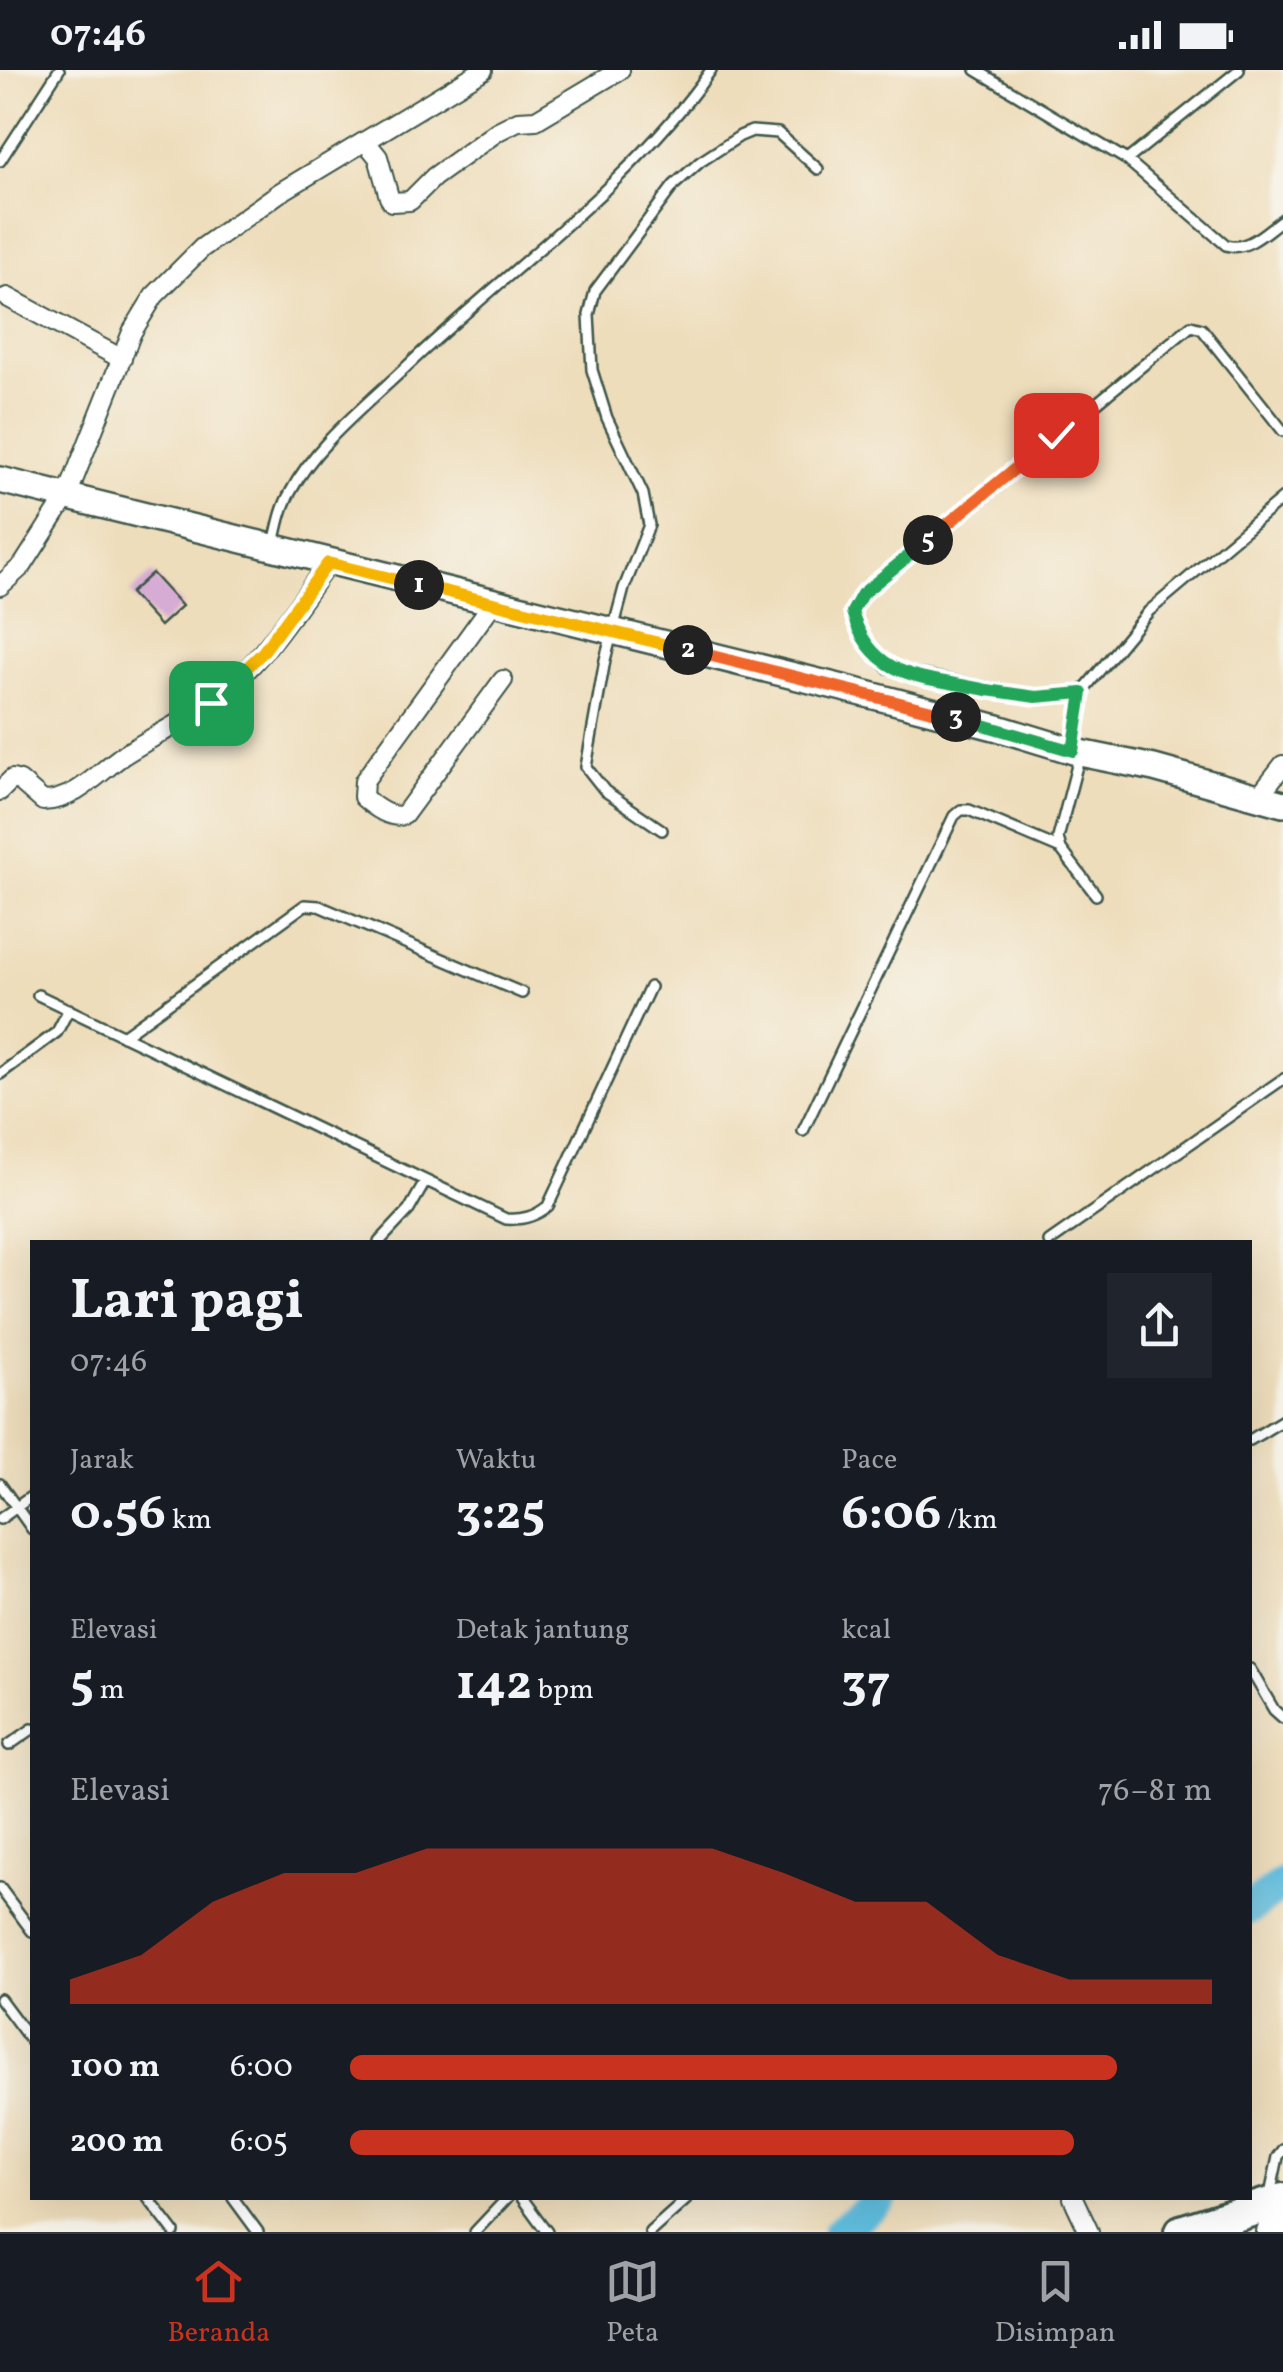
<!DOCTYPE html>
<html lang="id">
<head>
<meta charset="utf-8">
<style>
	:root { --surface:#171b24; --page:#20242c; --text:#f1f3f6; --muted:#9ea1a6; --line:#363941; --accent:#c8321e }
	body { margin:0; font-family:Vollkorn,serif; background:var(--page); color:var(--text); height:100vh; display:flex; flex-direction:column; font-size:38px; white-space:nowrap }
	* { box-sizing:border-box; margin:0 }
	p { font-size:32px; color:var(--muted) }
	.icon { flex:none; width:55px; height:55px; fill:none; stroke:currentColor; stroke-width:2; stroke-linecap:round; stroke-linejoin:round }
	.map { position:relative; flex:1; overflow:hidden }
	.drawer { position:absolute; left:30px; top:1170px; width:1222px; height:960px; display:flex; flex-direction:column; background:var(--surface); border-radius:0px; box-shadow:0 10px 40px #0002 }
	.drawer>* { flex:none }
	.pin { position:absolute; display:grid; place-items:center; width:85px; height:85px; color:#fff; margin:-42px; border-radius:20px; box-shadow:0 5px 15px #0006 }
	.km { position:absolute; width:50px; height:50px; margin:-25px; border-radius:50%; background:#222; color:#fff; font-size:28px; line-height:50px; text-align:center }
	.round { display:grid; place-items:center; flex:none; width:105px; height:105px; border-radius:0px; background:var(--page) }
	.overview { display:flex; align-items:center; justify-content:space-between; height:170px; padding:0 40px }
	h1 { font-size:55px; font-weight:700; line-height:75px }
	.figures { display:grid; grid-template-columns:repeat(3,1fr); gap:15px; height:170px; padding:10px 40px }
	.figures div { display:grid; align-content:center }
	.figures b { font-size:50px; font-weight:700 }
	.figures small { font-size:28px; font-weight:400 }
	.figures p { font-size:28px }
	.chart { height:280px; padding:20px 40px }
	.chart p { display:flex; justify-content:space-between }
	.chart svg { width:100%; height:180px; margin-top:10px; fill:var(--accent); opacity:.7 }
	ul { padding:0 40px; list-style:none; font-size:32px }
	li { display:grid; grid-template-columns:160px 120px 1fr; align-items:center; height:75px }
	li i { height:25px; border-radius:12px; background:var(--accent) }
	.status { display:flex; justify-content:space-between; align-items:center; height:70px; padding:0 50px; background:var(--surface); direction:ltr }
	.status svg { height:28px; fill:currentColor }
	.menu { display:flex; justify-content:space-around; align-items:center; height:140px; border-top:2px solid var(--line); background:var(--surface); font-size:28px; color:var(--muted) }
	.menu a { display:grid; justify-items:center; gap:5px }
	.menu .selected { color:var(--accent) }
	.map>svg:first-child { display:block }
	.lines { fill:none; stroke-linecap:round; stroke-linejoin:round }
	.river { stroke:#61bedf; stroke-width:32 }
	.building { fill:#d6abd4 }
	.lane-casing { stroke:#3e5548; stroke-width:14 }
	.street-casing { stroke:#3e5548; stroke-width:22 }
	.secondary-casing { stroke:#3e5548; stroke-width:30 }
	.highway-casing { stroke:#3e5548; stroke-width:38 }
	.lane { stroke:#fff; stroke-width:9 }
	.street { stroke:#fff; stroke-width:18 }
	.secondary { stroke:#fff; stroke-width:25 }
	.highway { stroke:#fff; stroke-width:32 }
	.split-1-casing { stroke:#fff; stroke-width:20 }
	.split-2-casing { stroke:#fff; stroke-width:20 }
	.split-3-casing { stroke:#fff; stroke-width:20 }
	.split-4-casing { stroke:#fff; stroke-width:20 }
	.split-5-casing { stroke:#fff; stroke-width:20 }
	.split-6-casing { stroke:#fff; stroke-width:20 }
	.split-1 { stroke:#f5b400; stroke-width:12 }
	.split-2 { stroke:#f5b400; stroke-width:12 }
	.split-3 { stroke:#f0652b; stroke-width:12 }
	.split-4 { stroke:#22a559; stroke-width:12 }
	.split-5 { stroke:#22a559; stroke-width:12 }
	.split-6 { stroke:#f0652b; stroke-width:12 }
</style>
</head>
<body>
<div class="status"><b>07:46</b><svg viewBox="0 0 49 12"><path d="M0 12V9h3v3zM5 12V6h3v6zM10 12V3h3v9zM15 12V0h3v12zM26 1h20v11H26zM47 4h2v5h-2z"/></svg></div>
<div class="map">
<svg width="1283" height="2162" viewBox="0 0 1283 2162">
	<rect width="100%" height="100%" fill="#f7f3e8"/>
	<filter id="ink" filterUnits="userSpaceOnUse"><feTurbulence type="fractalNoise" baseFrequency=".01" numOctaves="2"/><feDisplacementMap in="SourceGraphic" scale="20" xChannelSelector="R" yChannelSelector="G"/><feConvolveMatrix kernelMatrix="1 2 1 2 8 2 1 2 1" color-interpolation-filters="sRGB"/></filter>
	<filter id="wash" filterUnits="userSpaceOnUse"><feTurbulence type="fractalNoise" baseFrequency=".0048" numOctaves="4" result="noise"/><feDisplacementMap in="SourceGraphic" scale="40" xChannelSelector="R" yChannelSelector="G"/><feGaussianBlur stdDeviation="2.25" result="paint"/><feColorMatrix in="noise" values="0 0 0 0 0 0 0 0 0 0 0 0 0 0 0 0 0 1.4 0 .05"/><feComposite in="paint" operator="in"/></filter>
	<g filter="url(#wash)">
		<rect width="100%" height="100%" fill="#edb"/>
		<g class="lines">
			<path class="river" d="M1250 1839 1283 1814
				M838 2162 882 2128"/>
		</g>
		<g id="blocks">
			<path class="building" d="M152 503 182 536 160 556 130 523Z"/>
		</g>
	</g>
	<g filter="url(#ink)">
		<use href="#blocks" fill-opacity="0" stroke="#3e5548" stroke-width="2.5"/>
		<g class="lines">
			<defs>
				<path id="lane" d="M976 0 1127 90 1226 175C1247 182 1266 161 1283 149
					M1127 90 1239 0
					M0 91 59 0
					M274 474C278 457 281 438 290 423 315 375 365 336 404 299 506 201 629 117 711 0
					M1081 623 1035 627 888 598C868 581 859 566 852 542L863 524 1191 256 1202 259 1283 361
					M1074 678 1081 623 1149 541 1283 428
					M1079 688 1058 768 1061 779 1096 825
					M662 760 605 721 586 697 605 590 624 518 649 455 643 424 607 348 592 300 589 245 595 221 674 115 700 92 740 66 752 61 778 63 818 99
					M38 925 506 1149C522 1150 535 1147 548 1136L650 917
					M123 966 305 835 319 836 522 923
					M0 1004 57 962 69 939
					M803 1061 954 746 961 740H969L1061 779
					M379 1172 409 1140 425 1112
					M1049 1172 1283 1009
					M1250 1370 1283 1350
					M0 1414 32 1459
					M0 1449 32 1426
					M1250 1599 1274 1640 1283 1648
					M9 1675 32 1659
					M0 1818 32 1861
					M0 1929 32 1972
					M1270 2125 1278 2087 1283 2080
					M148 2128 174 2162
					M233 2128 258 2162
					M522 2128 547 2162
					M475 2162 507 2128
					M650 2162 688 2128"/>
				<path id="street" d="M365 71 378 87 389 127 392 132 410 131 434 107 498 61 518 51 536 50 620 0
					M7 227 122 289
					M0 516 23 495 67 426 132 262 154 226 202 178 279 123 483 0
					M493 533 364 711 363 727C373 736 390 749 404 745L503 610
					M0 721 12 709 20 711 43 731C76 730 97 704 122 686 150 668 181 653 208 634 254 603 296 539 328 493
					M1258 727 1283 695
					M1073 2128 1089 2162"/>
				<path id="secondary" d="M0 410 847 619 998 658 1080 683 1154 698 1283 734"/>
				<path id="highway" d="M1181 2162 1283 2130
					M1273 2162 1283 2159"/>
			</defs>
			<use href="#lane" class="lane-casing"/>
			<use href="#street" class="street-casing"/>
			<use href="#secondary" class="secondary-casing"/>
			<use href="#highway" class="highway-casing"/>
			<use href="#lane" class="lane"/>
			<use href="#street" class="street"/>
			<use href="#secondary" class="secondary"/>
			<use href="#highway" class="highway"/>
		</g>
	</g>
	<g class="lines" filter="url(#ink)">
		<defs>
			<path id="split-1" d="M211 633 263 582 328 493 419 515"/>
			<path id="split-2" d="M419 515 688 580"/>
			<path id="split-3" d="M688 580 956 647"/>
			<path id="split-4" d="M956 647 1073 681 1082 623 1036 627 987 620"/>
			<path id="split-5" d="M928 470 862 524 852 542C873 612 925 606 987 620"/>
			<path id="split-6" d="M928 470 1056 365"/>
		</defs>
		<use href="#split-1" class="split-1-casing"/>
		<use href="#split-2" class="split-2-casing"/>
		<use href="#split-3" class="split-3-casing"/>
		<use href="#split-4" class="split-4-casing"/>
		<use href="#split-5" class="split-5-casing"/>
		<use href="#split-6" class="split-6-casing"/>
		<use href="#split-1" class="split-1"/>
		<use href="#split-2" class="split-2"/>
		<use href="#split-3" class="split-3"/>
		<use href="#split-4" class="split-4"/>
		<use href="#split-5" class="split-5"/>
		<use href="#split-6" class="split-6"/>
	</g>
</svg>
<div class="pin" style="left:211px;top:633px;background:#1e9e55"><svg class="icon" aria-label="arrive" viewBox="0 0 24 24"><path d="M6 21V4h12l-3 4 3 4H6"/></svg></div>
<div class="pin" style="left:1056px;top:365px;background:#d93025"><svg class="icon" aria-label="check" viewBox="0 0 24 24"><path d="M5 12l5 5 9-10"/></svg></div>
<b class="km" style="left:419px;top:515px">1</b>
<b class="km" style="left:688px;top:580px">2</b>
<b class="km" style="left:956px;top:647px">3</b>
<b class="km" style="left:928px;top:470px">5</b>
<section class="drawer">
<div class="overview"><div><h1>Lari pagi</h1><p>07:46</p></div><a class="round"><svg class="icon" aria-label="share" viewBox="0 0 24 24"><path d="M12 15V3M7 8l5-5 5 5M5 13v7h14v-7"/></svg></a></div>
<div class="figures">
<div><p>Jarak</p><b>0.56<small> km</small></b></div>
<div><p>Waktu</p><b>3:25</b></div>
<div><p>Pace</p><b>6:06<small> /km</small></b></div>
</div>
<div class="figures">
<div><p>Elevasi</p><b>5<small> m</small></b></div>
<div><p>Detak jantung</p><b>142<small> bpm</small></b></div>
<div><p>kcal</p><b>37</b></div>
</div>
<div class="chart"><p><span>Elevasi</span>76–81 m</p>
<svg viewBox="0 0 160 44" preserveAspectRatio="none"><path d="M0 44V38L10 32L20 19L30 12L40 12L50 6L60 6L70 6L80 6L90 6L100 12L110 19L120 19L130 32L140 38L150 38L160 38V44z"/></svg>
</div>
<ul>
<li><b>100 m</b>6:00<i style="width:89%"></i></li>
<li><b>200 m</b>6:05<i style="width:84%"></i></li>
</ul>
</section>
</div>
<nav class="menu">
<a class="selected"><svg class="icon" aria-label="home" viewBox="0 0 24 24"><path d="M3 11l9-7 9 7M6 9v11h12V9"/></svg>Beranda</a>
<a><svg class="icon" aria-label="map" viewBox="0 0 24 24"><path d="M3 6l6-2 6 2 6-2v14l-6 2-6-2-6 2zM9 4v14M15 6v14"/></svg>Peta</a>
<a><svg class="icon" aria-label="saved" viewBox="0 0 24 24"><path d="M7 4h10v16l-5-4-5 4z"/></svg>Disimpan</a>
</nav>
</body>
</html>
